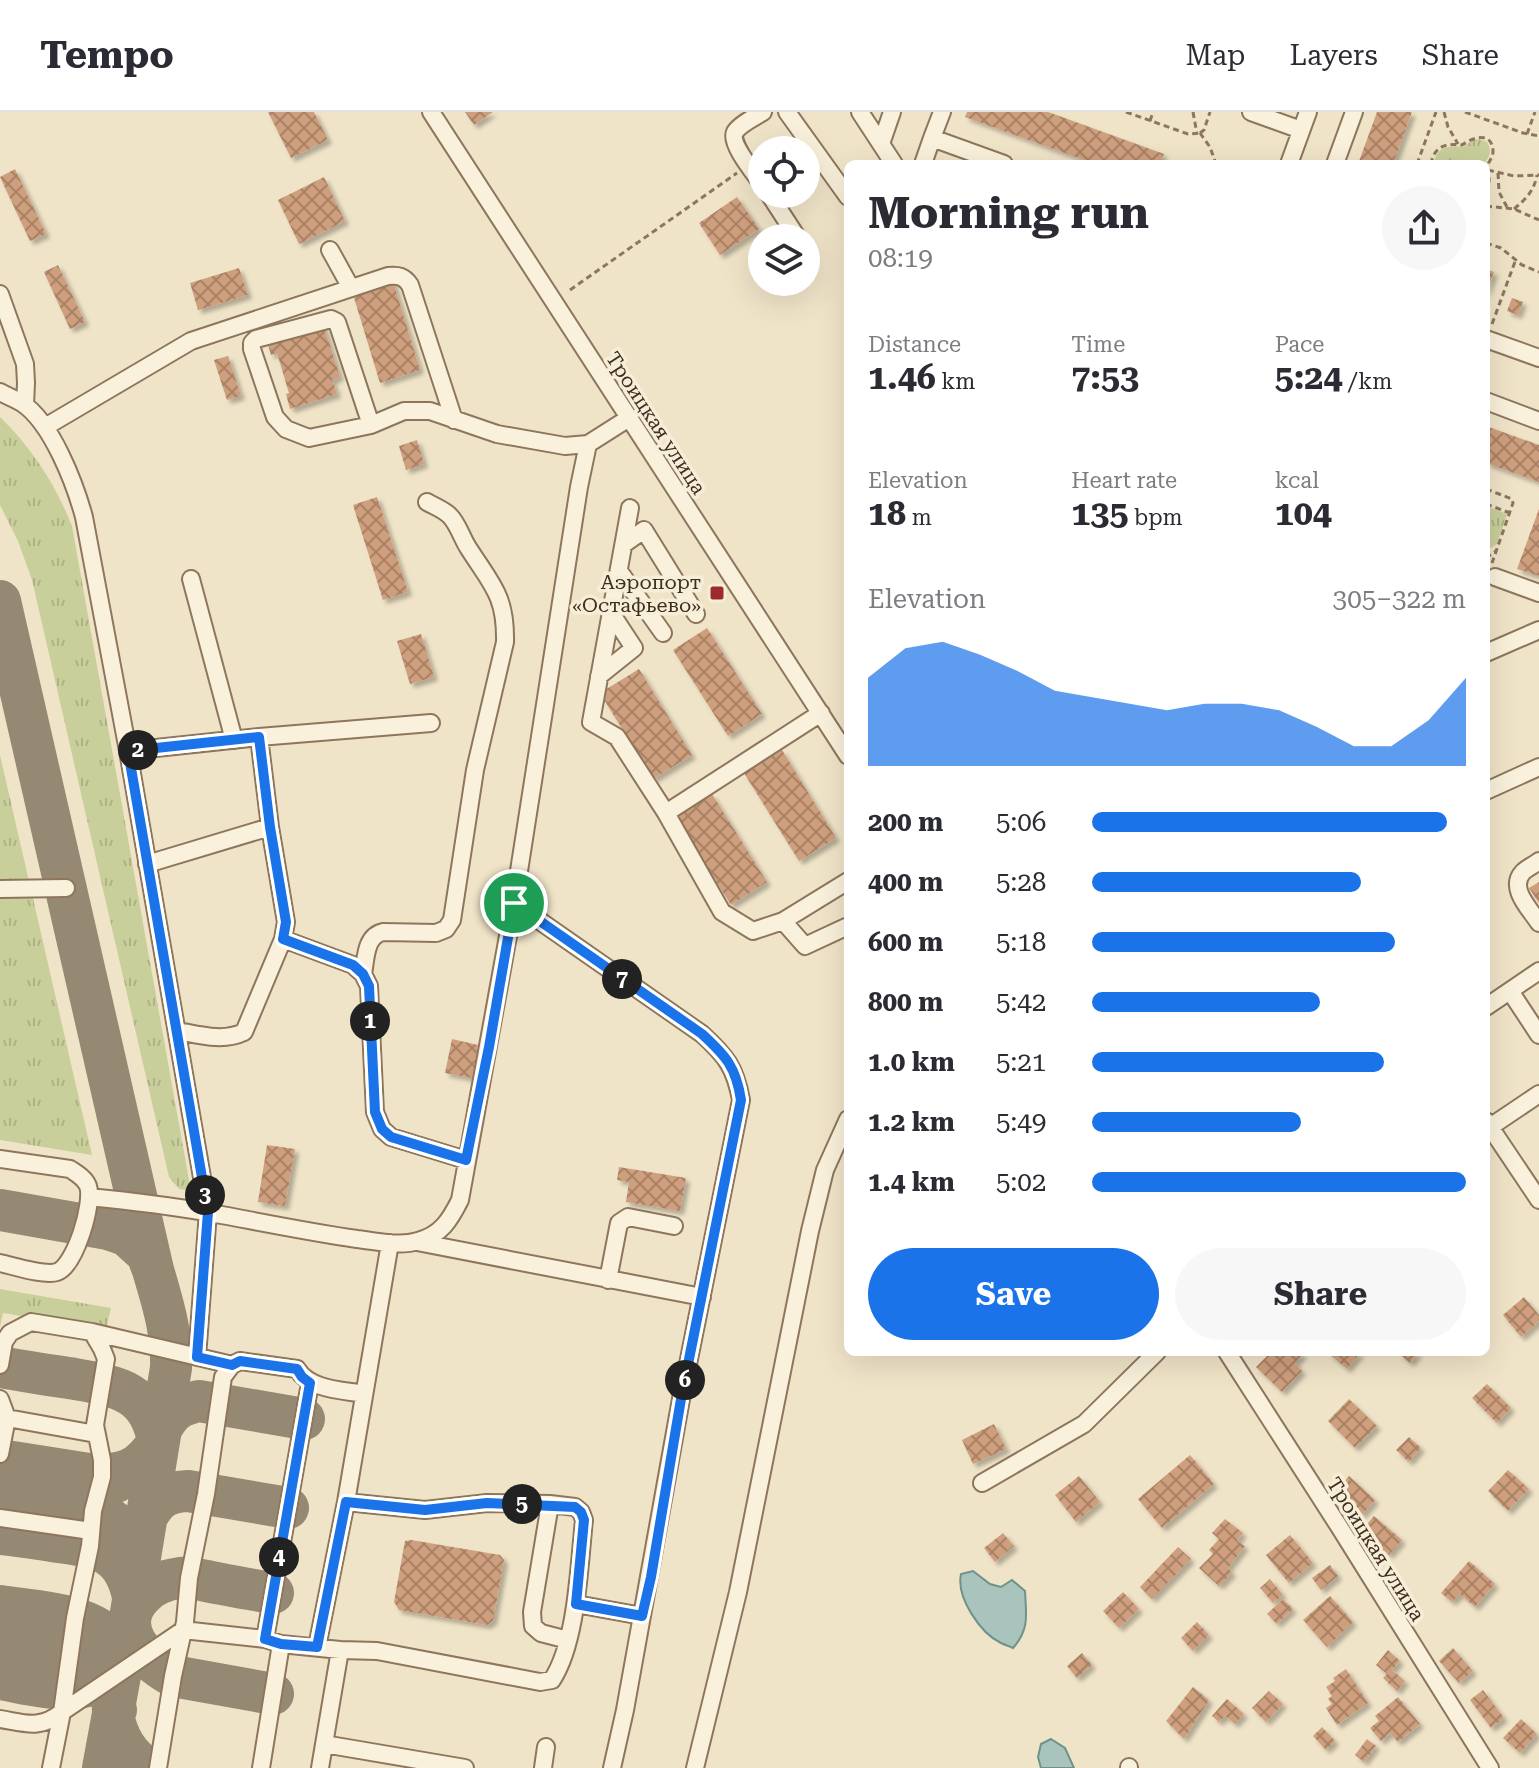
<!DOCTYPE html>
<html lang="en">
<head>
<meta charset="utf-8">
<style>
	:root { --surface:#fff; --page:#f7f7f7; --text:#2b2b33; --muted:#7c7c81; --line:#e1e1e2; --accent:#1a73e8 }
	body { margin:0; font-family:"Roboto Serif",serif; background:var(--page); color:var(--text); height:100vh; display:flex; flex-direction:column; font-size:30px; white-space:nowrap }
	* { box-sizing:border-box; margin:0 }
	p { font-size:26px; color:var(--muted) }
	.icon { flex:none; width:44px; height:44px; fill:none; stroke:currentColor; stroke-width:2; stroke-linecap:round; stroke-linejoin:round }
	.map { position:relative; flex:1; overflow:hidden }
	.details { position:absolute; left:844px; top:48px; width:646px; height:1196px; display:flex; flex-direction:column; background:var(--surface); border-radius:12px; box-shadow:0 8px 32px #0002 }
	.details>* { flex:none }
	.controls { position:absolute; left:748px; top:24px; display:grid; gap:16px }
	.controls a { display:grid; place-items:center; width:72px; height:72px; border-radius:50%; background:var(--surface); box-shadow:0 8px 32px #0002; font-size:40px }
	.pin { position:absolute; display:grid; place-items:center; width:68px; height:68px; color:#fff; margin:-34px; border:4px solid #fff; border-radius:50%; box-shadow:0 2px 8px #0007 }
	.km { position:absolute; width:40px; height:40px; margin:-20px; border-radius:50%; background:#222; color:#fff; font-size:22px; line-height:40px; text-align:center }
	.round { display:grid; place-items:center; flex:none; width:84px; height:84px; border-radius:42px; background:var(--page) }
	.headline { display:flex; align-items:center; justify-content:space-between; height:136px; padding:0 24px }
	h1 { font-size:44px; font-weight:700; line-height:60px }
	.stats { display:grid; grid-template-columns:repeat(3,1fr); gap:12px; height:136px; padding:8px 24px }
	.stats div { display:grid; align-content:center }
	.stats b { font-size:34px; font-weight:700 }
	.stats small { font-size:22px; font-weight:400 }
	.stats p { font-size:22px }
	.chart { height:224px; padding:16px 24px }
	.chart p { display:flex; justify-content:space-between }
	.chart svg { width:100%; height:144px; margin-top:8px; fill:var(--accent); opacity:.7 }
	.cta { display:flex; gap:16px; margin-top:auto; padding:16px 24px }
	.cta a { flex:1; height:92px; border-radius:48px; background:var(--accent); color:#fff; font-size:32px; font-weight:700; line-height:92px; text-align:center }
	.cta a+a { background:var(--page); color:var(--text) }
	ul { padding:0 24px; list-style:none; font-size:26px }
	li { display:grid; grid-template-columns:128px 96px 1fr; align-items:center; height:60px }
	li i { height:20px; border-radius:10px; background:var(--accent) }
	header { display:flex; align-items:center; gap:48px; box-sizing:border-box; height:112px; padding:0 40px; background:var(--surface); border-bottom:2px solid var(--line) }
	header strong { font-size:38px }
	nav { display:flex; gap:44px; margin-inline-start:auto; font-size:28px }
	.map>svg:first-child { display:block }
	.grass { fill:url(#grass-tufts) }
	.water { fill:#a9c4bc; stroke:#6f938a; stroke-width:2 }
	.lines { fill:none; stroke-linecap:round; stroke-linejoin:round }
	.taxiway { stroke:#968974; stroke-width:42 }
	.building { fill:url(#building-cross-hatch); filter:url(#shadow) }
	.minor-casing { stroke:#8d765c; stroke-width:20 }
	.path { stroke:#8d765c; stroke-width:3; stroke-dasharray:6 4; stroke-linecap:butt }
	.minor { stroke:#faf1dc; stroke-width:16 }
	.route-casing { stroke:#fff; stroke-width:16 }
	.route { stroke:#1a73e8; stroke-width:10 }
	.poi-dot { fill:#9e2a2b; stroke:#f7eed8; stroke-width:3 }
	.labels { text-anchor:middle; stroke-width:7; stroke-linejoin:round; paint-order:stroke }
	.street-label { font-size:20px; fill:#3d2e20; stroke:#f7eed8 }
	.poi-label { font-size:20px; fill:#3d2e20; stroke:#f7eed8; text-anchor:end }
</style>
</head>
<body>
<header>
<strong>Tempo</strong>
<nav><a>Map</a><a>Layers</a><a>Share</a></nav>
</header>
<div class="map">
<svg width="1539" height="1656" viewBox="0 0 1539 1656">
	<defs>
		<pattern id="grass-tufts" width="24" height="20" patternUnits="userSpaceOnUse" patternTransform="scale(2)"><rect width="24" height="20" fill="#c9cf9b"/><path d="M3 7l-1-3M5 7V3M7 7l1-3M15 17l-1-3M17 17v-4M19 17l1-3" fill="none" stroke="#aeb285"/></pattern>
		<pattern id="building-cross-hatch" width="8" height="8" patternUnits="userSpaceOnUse" patternTransform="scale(2)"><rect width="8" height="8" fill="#cf9f7d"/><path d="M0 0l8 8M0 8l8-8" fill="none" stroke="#a98266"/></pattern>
		<filter id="shadow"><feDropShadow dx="4" dy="4" stdDeviation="2" flood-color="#0004"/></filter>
	</defs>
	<rect width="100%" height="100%" fill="#f0e4c8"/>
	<path class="grass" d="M1479 27 1487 30C1493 39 1489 45 1484 52H1434C1436 35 1449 33 1463 35L1473 28Z
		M0 305C33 337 55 372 72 414L191 1079 179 1077 169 1065 32 468 18 429 0 393Z
		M1486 394 1507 402 1497 432 1486 439Z
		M0 643 92 1043 0 1028Z
		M0 1177 111 1196 106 1218 3 1201 0 1215Z"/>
	<path class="water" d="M973 1459 990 1472 1001 1475 1012 1468 1025 1479C1026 1502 1030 1517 1013 1536 1009 1534 1005 1533 1001 1531 980 1521 956 1485 961 1462Z
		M1051 1627 1065 1636 1074 1656H1041L1038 1645 1041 1632Z"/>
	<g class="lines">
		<path class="taxiway" d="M0 489 153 1158C163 1192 172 1220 171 1256L126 1531 103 1656
			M0 1098 108 1117 126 1123 147 1142 153 1158
			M0 1255C23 1259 46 1263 69 1266 114 1274 150 1277 158 1330 139 1359 123 1364 89 1362
			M160 1319C171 1299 177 1294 199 1289L304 1307
			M0 1348 89 1362 116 1370
			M0 1383 93 1399C119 1408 133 1423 139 1450
			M146 1406C157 1387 165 1380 188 1379L288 1396
			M0 1422C19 1424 38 1427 58 1430 98 1435 124 1440 133 1485
			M273 1481C252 1478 232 1474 211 1470 201 1468 190 1465 180 1466 165 1468 151 1473 141 1485 113 1516 144 1548 173 1564L273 1582
			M0 1494C30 1499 94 1501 111 1529 117 1537 118 1549 121 1559
			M0 1530 83 1546C104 1560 113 1576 113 1601
			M0 1567C31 1572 86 1589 109 1561
			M116 1598 113 1602C117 1625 127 1643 147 1656"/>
	</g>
	<path class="building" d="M268 0H314L328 28 291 46Z
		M465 0H493L474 13Z
		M967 0H1048L1164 42 1160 52H1095L965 5Z
		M1377 0H1412L1393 52H1358Z
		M15 57 46 122 30 129 0 65Z
		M324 65 345 109 299 132 278 88Z
		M737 85 759 117 720 143 699 111Z
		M58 153 85 210 70 217 44 160Z
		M239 156 248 183 198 198 190 171Z
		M1486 157 1494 160 1486 182Z
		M392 166 420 258 380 271 352 179Z
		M1512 186 1523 190 1518 203 1507 199Z
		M323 212 340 265 332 268 337 282 290 297 286 282 289 281 277 241 271 243 266 226Z
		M228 244 241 284 227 288 214 248Z
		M1486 314 1539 333V370L1486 351Z
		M417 328 424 352 406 358 399 334Z
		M377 385 408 480 383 488 353 393Z
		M1539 397V464L1517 457Z
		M707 516 762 602 728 624 673 538Z
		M421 522 434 565 410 572 397 529Z
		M639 557 692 643 653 667 600 581Z
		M782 638 836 726 799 749 744 661Z
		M712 682 767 770 731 793 675 705Z
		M1539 770V791L1529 776Z
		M452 927 478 933 472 966 445 961Z
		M267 1033 295 1037 285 1094 258 1090Z
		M619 1055 686 1066 680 1099 626 1090 629 1070 617 1068Z
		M1524 1185 1539 1203V1209L1521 1225 1503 1203Z
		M1271 1240H1301L1303 1242 1295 1251 1302 1259 1282 1280 1256 1255Z
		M1327 1240H1361L1347 1257Z
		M1397 1240H1419L1410 1251Z
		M1487 1272 1511 1296 1497 1311 1472 1286Z
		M1349 1287 1377 1314 1355 1336 1328 1309Z
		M994 1312 1006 1337 973 1352 962 1328Z
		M1409 1325 1421 1336 1409 1350 1396 1338Z
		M1190 1343 1214 1372 1162 1416 1138 1387Z
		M1508 1358 1529 1377 1508 1399 1488 1379Z
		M1079 1364 1100 1390 1076 1410 1055 1383Z
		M1349 1364 1375 1388 1362 1403 1336 1379Z
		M1374 1404 1402 1428 1389 1443 1361 1419Z
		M1225 1407 1243 1421 1237 1429 1245 1434 1228 1456 1232 1461 1219 1474 1199 1456 1213 1442 1209 1438 1219 1427 1212 1421Z
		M1003 1421 1014 1434 995 1450 984 1436Z
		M1290 1423 1313 1451 1289 1471 1266 1443Z
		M411 1428 500 1443 504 1448 493 1509 487 1513 399 1498 394 1490 405 1429Z
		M1178 1435 1191 1447 1152 1487 1140 1475Z
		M1469 1449 1495 1472 1475 1495 1460 1482 1452 1490 1441 1481Z
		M1330 1453 1338 1464 1321 1478 1312 1466Z
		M1270 1467 1283 1483 1273 1491 1260 1476Z
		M1123 1480 1139 1497 1119 1516 1103 1499Z
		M1330 1484 1353 1510 1327 1535 1303 1508Z
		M1283 1487 1293 1497 1277 1512 1267 1502Z
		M1197 1510 1209 1523 1193 1539 1181 1526Z
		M1453 1536 1473 1559 1459 1571 1439 1549Z
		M1388 1538 1400 1549 1392 1558 1405 1569 1397 1579 1383 1566 1387 1562 1376 1553Z
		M1082 1541 1092 1553 1077 1566 1067 1554Z
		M1346 1557 1368 1591 1337 1613 1326 1596 1332 1592 1328 1587 1332 1584 1326 1575 1335 1569 1333 1566Z
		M1193 1575 1209 1588 1184 1627 1166 1609Z
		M1483 1578 1504 1606 1491 1616 1470 1588Z
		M1269 1579 1283 1592 1266 1610 1252 1596Z
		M1398 1585 1420 1612 1398 1630 1390 1621 1381 1629 1370 1616 1379 1609 1375 1604Z
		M1227 1587 1244 1602 1235 1612 1225 1604 1219 1610 1212 1604Z
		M1521 1607 1537 1622 1520 1641 1503 1626Z
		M1322 1615 1335 1629 1326 1638 1313 1624Z
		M1367 1627 1376 1634 1364 1650 1355 1643Z"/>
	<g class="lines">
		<defs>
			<path id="minor" d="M431 0 848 644
				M787 0 848 85
				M860 0 894 52
				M942 0 932 26 1004 52
				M1251 0 1301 18
				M881 32 892 0
				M923 52 932 26
				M1289 52 1308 0
				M1335 52 1354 0
				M762 72C755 62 729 31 735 20 740 12 755 5 763 0
				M769 82 797 125
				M330 138 351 176
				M0 182 25 252 26 271 25 293
				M1486 227 1539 246
				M0 280C7 284 15 287 22 291 52 311 75 372 84 405L128 639 208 1100 197 1245
				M1486 289 1539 309
				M371 313 337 210 331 207 256 227 252 231V237L275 305 286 317 309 326 371 313 404 299H430L497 322 565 334 588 332
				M45 315 191 229 388 164C398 163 404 164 410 173L454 308
				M630 396 591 610 617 625 666 701
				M624 432 644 418 696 502
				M619 459 663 521
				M1495 465 1539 481
				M191 467 234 628
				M1486 541 1539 518
				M599 564 634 536 611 501
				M821 601 666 701 722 800 753 819 783 809 848 769
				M128 639 259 625 431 611
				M1486 679 1539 655
				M1539 749C1534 753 1527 756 1523 760 1508 776 1530 797 1539 811
				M147 752 270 715
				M0 777 66 776
				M514 791 702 922C726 944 735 955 741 988L681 1287 625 1598 612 1656
				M783 809 805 834 848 814
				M283 827 353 853 363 862 369 874 375 1000 382 1017 391 1025 466 1048
				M363 862C366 847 365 824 383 820L436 821 446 817 452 808 475 658 505 530C506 484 492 473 469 437 462 427 458 411 449 403 444 398 434 394 427 390
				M1510 879 1539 923
				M1486 895 1539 859
				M178 919C200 923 223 930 244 920L283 827 286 810 270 715 259 625
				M1486 1009 1539 1088
				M1490 1015 1539 982
				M0 1047 70 1057C76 1061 85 1066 88 1074 94 1091 75 1154 57 1160 44 1164 14 1154 0 1151
				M89 1085C130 1089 171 1094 211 1101 260 1110 308 1120 357 1127 376 1129 399 1135 418 1129 441 1123 450 1108 460 1088L514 791 579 375 588 332 629 306
				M417 1130 702 1185
				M608 1168 619 1111 628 1105 674 1114
				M1227 1240 1340 1416 1490 1656
				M0 1253 4 1230 10 1221 31 1210 92 1220 232 1253
				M0 1287 7 1306 0 1342
				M7 1306 96 1322
				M982 1371 1084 1312 1157 1240
				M550 1392 532 1500 533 1514 541 1521 568 1528
				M0 1406 91 1419
				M576 1492 642 1504
				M265 1527 310 1271
				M317 1535 346 1390 390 1131
				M0 1607C25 1611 40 1618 62 1600L75 1506 90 1434 93 1399 102 1365V1348L95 1313 106 1247 102 1237 92 1220
				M324 1632 465 1656
				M51 1656 62 1600 183 1518 265 1527 281 1532 340 1538 377 1539 540 1570 552 1568C577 1530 579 1454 584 1408L581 1400 575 1395 550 1392 487 1391 425 1398 346 1390
				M158 1656 173 1564 185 1510 189 1466 206 1382 223 1265 232 1253 240 1249 297 1257C310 1278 342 1278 364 1282
				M261 1656 281 1532
				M320 1656 340 1538
				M543 1656 546 1635
				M695 1656 738 1480 810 1119 825 1058 848 1007
				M1129 1656V1655"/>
		</defs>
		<use href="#minor" class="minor-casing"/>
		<path class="path" d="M1126 0 1188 22 1200 21
			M1193 0 1197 22
			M1444 0 1448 15 1458 32
			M1465 0 1523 21 1539 24
			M1150 9 1153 0
			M1200 21 1210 35 1216 52
			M1200 21 1204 18 1210 0
			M1527 22 1535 0
			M1417 52 1436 0
			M1431 52C1434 34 1446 31 1462 33 1473 25 1492 19 1493 39 1493 47 1487 50 1487 57 1489 66 1491 68 1486 77
			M1488 58 1514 64 1539 63
			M1498 61 1499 80 1507 95
			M1486 94 1514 97 1539 108
			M1514 97C1526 87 1534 79 1537 63
			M1486 131 1501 136 1522 153 1539 160
			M570 178 737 61
			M1492 212 1516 147
			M1486 377 1512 387 1513 391 1492 451
			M1486 392 1510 401
			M1486 446 1496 439"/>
		<use href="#minor" class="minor"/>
	</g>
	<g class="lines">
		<defs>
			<path id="route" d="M259 625 270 715 286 810 283 827 353 853 363 862 369 874 375 1000 382 1017 391 1025 466 1048 489 935 514 791 702 922C726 944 736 955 741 988L681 1287 651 1465 642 1504 576 1492 584 1408 581 1400 575 1395 487 1391 425 1398 346 1390 317 1535 281 1532 265 1527 310 1271 302 1265 297 1257 240 1249 232 1253 197 1245 208 1100 128 639Z"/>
		</defs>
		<use href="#route" class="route-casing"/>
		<use href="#route" class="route"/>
	</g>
	<rect class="poi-dot" x="709" y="473" width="16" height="16" rx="4"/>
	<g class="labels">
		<g class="street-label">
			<text transform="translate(656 311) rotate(57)" y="7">Троицкая улица</text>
			<text transform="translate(1376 1437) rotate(58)" y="7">Троицкая улица</text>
		</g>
		<g class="poi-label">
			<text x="701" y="477">Аэропорт<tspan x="701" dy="23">«Остафьево»</tspan></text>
		</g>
	</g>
</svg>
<div class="controls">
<a><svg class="icon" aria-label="locate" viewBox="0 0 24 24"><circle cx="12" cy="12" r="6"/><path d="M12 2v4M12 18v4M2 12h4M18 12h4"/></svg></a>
<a><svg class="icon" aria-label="layers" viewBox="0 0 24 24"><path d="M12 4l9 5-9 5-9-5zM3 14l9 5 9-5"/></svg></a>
</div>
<div class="pin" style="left:514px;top:791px;background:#1e9e55"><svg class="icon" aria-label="arrive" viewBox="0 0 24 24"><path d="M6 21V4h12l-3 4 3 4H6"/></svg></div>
<b class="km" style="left:370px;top:909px">1</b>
<b class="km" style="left:138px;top:638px">2</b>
<b class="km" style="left:205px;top:1083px">3</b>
<b class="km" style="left:279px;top:1445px">4</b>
<b class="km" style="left:522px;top:1392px">5</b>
<b class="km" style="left:685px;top:1268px">6</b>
<b class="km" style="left:622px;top:867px">7</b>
<section class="details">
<div class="headline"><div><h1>Morning run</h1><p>08:19</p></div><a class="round"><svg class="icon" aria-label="share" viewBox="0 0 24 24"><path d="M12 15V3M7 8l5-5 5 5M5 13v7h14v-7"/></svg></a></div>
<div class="stats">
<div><p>Distance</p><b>1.46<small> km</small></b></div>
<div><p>Time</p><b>7:53</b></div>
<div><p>Pace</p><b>5:24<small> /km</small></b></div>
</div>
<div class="stats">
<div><p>Elevation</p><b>18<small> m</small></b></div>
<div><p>Heart rate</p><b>135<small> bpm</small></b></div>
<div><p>kcal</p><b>104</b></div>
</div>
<div class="chart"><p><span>Elevation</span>305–322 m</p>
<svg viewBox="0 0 160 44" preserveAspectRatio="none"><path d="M0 44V17L10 8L20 6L30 10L40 15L50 21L60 23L70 25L80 27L90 25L100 25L110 27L120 32L130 38L140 38L150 30L160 17V44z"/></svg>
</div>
<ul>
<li><b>200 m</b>5:06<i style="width:95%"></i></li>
<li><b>400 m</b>5:28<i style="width:72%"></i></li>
<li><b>600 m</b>5:18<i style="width:81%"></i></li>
<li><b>800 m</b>5:42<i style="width:61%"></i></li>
<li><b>1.0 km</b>5:21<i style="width:78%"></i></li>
<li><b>1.2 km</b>5:49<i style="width:56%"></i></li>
<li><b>1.4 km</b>5:02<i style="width:100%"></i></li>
</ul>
<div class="cta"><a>Save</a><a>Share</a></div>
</section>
</div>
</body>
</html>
